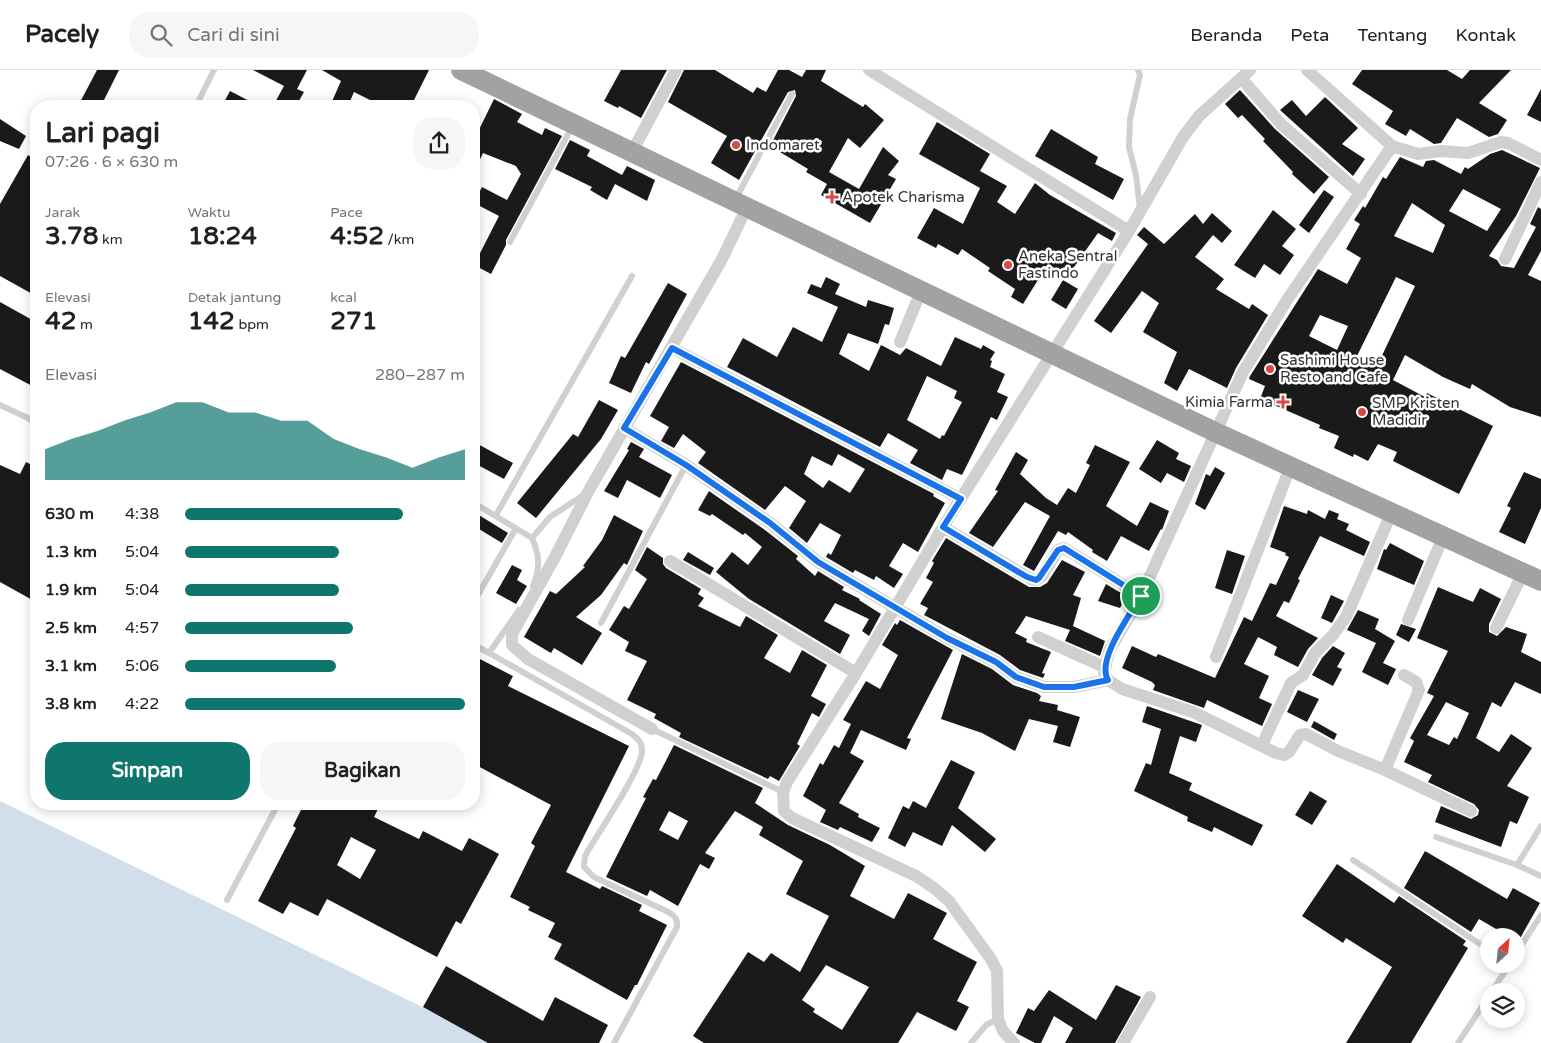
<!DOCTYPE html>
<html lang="id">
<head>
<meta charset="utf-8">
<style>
	:root { --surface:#fff; --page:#f6f6f6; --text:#202124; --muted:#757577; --line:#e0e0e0; --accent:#0f766e }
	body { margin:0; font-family:"Varela Round",sans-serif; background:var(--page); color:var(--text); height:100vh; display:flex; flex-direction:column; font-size:19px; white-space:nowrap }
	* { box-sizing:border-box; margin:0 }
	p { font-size:16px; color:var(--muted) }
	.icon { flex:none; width:28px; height:28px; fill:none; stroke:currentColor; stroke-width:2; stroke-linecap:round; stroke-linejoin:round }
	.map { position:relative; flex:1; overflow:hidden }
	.sheet { position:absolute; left:30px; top:30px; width:450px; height:710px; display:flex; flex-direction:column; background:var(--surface); border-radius:20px; box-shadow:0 2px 12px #0003 }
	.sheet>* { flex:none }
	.needle { width:32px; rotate:27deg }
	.controls { position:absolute; left:1480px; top:858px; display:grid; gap:10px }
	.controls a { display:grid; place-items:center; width:45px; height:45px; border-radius:50%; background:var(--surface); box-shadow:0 2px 12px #0003; font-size:25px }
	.pin { position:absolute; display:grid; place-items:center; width:42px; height:42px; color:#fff; margin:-21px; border:2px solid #fff; border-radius:50%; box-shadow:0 1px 5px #0007 }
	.round { display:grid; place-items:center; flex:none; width:52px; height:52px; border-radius:20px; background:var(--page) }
	.summary { display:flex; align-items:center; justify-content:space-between; height:85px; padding:0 15px }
	h1 { font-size:28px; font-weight:700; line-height:38px }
	.figures { display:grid; grid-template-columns:repeat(3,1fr); gap:8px; height:85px; padding:5px 15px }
	.figures div { display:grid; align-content:center }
	.figures b { font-size:25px; font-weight:700 }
	.figures small { font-size:14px; font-weight:400 }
	.figures p { font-size:14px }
	.chart { height:140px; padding:10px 15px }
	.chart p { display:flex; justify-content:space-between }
	.chart svg { width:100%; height:90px; margin-top:5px; fill:var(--accent); opacity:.7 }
	.cta { display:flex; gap:10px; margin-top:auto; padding:10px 15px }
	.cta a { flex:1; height:58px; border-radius:20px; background:var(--accent); color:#fff; font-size:20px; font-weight:700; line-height:58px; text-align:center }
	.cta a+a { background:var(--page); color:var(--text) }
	ul { padding:0 15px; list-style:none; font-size:16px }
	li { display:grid; grid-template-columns:80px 60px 1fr; align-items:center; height:38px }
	li i { height:12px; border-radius:6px; background:var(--accent) }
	header { display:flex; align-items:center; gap:30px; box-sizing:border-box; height:70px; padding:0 25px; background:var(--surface); border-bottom:1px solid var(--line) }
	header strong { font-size:24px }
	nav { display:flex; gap:28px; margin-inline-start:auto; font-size:18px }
	.search { width:350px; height:45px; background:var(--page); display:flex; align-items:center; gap:12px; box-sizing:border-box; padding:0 18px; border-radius:20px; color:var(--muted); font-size:19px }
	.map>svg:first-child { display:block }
	.water { fill:#d1deeb }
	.building { fill:#1a1a1a; fill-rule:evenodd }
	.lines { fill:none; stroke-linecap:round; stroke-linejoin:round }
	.service { stroke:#d0d0d0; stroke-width:6 }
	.minor { stroke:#d0d0d0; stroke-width:12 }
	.trunk { stroke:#a2a2a2; stroke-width:20 }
	.route-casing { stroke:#fff; stroke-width:10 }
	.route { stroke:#1a73e8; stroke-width:6 }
	.poi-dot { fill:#d74a47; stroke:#fff; stroke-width:2 }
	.labels { text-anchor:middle; stroke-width:5; stroke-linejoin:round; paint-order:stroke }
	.poi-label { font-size:15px; fill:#333; stroke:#fff; text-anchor:start }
</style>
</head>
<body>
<header>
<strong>Pacely</strong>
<div class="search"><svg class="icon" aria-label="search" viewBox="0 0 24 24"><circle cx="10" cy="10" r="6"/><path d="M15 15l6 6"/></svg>Cari di sini</div>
<nav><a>Beranda</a><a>Peta</a><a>Tentang</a><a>Kontak</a></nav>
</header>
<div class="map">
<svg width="1541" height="973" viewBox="0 0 1541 973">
	<rect width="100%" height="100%" fill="#fff"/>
	<path class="water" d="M0 731 496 973H0Z"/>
	<path class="building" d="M97 0H119L101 36H78Z
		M253 0H307L297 19 304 22 296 36H273L284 16Z
		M322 0H429L411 36H382L354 22 348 36H330L341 11Z
		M621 0H667L641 48 619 36 618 38 604 31Z
		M684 0H715L753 23 757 17 766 22 778 0H789L802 7 806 0H826L821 11 863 37 865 34 884 50 860 78 848 68 829 102 859 119 883 77 899 91 888 105 896 109 870 153 821 125 827 114 806 102 808 99 770 76 796 26 795 20 788 22 739 110 711 93 727 66 668 32Z
		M1362 0H1447L1462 9 1470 0H1511L1479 33 1507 50 1498 64 1489 67 1457 48 1441 73 1434 74 1410 59 1406 66 1385 54 1393 41 1352 14Z
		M1541 19V52L1527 45Z
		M1240 20 1275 59 1329 107 1314 124 1292 104 1293 102 1263 71 1265 69 1242 45 1238 48 1225 34Z
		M230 21 259 36H222Z
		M1325 27 1358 58 1342 74 1365 89 1353 106 1280 40 1292 30 1306 46Z
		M494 29 522 44 517 52 542 65 545 58 562 66 506 170V175L491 204 474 195 499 146 474 133 482 117 507 130 521 104 516 96 483 83 474 102V70Z
		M0 49 26 66 19 79 0 71Z
		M937 52 990 84 980 101 1007 116 997 132 1015 144 1035 113 1050 125 1116 163 1112 171 1098 163 1067 207 1048 194 1023 234 1011 227 1015 219 988 201 990 198 962 179 958 185 938 174 936 178 917 168 934 138 963 154 980 118 919 84Z
		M1051 59 1098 87 1095 94 1124 109 1113 130 1035 86Z
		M570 70 590 80 587 86 622 105 627 96 655 110 647 131 615 114 607 130 590 120 592 117 555 99Z
		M1502 80 1540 98 1516 146 1489 186 1497 190 1501 196 1514 198 1536 157 1530 154 1538 137 1541 139V181L1528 205 1541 211V347L1510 337 1472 314 1470 319 1443 307 1405 285 1393 310 1425 327 1427 323 1493 356 1459 424 1393 391 1397 382 1378 374 1368 391 1354 384 1353 387 1334 378 1339 366 1319 358 1320 355 1260 329 1265 316 1249 309 1250 306 1318 199 1347 214 1361 188 1346 179 1360 154 1354 150 1363 136 1365 138 1383 107 1386 109 1400 87 1423 97 1426 91 1434 90 1461 104 1465 97 1468 99 1490 84ZM1463 119 1501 139 1487 161 1449 141ZM1412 133 1445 155 1433 183 1394 166ZM1396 207 1415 216 1378 294 1357 286ZM1320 245 1348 256 1337 280 1309 266Z
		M28 85 36 90V226L0 206V134Z
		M1324 120 1334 127 1309 163 1299 155Z
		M1273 140 1296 159 1282 176 1294 185 1280 205 1264 194 1255 208 1234 195Z
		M1212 143 1232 161 1222 173 1213 165 1195 187 1224 209 1216 219 1249 239 1252 234 1268 245 1236 298 1227 318 1189 299 1177 321 1164 313 1177 282 1143 262 1159 233 1142 221 1111 263 1094 251 1148 174 1137 165 1144 157 1164 174 1195 144 1203 154Z
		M826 207 840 214 835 224 866 237 868 230 894 238 889 255 885 254 878 274 848 263 839 284 869 301 881 275 900 285 906 278 941 296 955 267 981 279 983 275 995 282 990 290 992 291 990 297 1005 304 997 322 1008 327 997 350 991 347 962 405 947 399 942 410 910 393 918 380 888 363 880 377 727 297 743 268 777 287 793 257 822 272 838 237 807 223 811 214 821 218ZM927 306 957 321 954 328 962 332 944 366 942 365 940 369 907 350Z
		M1063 210 1078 219 1066 239 1051 230Z
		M668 213 687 224 649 294 646 292 631 323 609 313 621 286 625 288Z
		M0 232 36 252V318L0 299Z
		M681 292 934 424 933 426 945 433 918 482 903 473 889 496 903 504 894 518 876 506 874 510 855 500 853 503 826 487 828 483 831 485 841 465 820 453 807 473 789 458 806 431 785 416 765 440 698 393 706 382 683 364 674 378 661 371 669 357 650 346ZM838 384 865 399 850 423 829 410 823 418 804 404 812 386 832 396Z
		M599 330 618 340 601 369 536 448 517 433 573 364 578 367Z
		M1157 370 1179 383 1176 389 1191 396 1184 412 1167 403 1161 413 1139 399Z
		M474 372 513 393 504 409 474 393Z
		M631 372 644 379 639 387 672 405 660 428 627 410 618 428 604 421 629 380 627 379Z
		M1095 375 1130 392 1106 436 1137 456 1150 432 1169 441 1162 460 1161 459 1149 481 1121 466 1107 491 1092 482 1093 480 1068 462 1066 465 1058 461 1034 501 1023 495 1050 446 1025 432 993 477 969 463 998 421 995 420 1016 382 1028 390 1020 404 1046 428 1057 435 1068 418 1076 423 1090 395 1086 393Z
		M26 392 36 397V532L0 512V395L20 404Z
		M1215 397 1225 403 1205 440 1195 434 1206 404 1210 406Z
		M1524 402 1541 409V438L1525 474 1499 462 1511 438 1507 436Z
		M709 421 765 460 798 486 796 489 815 506 818 501 844 517 842 520 860 529 859 530 881 544 869 566 862 561 869 549 835 533 824 551 850 565 840 584 749 529 716 502 732 482 748 495 762 477 745 463 743 465 712 444 710 446 698 440Z
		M1284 436 1307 444 1308 440 1325 449 1329 440 1339 444 1337 449 1349 454 1346 460 1370 472 1364 486 1320 466 1298 509 1300 510 1289 533 1284 531 1276 546 1318 568 1308 579 1298 597 1274 585 1277 577 1258 567 1244 594 1269 606 1259 628 1272 634 1262 656 1207 630 1204 638 1153 620 1155 615 1152 612 1122 598 1132 576 1156 587 1158 584 1215 608 1244 547 1252 551 1270 513 1276 515 1289 487 1285 485 1286 483 1270 477Z
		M474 442 508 463 502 473 474 456Z
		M614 445 643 461 627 495 624 493 601 525 576 547 602 563 582 595 554 578 551 583 524 567 550 521 556 524 585 497 583 496 602 470Z
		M946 468 1029 517H1040L1047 513 1062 490 1085 502 1073 525 1081 528 1073 556 1105 571 1100 586 1065 571 1070 560 1026 546 1015 563 1027 569 1026 572 1051 582 1042 603 1045 604 1043 608 1020 600 1000 585 924 545 928 538 920 534 933 512 926 508 934 493 932 491Z
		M1390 473 1424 491 1414 515 1377 499 1384 479 1386 480Z
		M647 477 663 488V494L666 498 701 519 698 524 704 528 698 536 740 557 746 546 778 565 764 588 790 603 802 580 827 595 811 626 826 634 819 647 812 643 797 674 800 676 779 711 770 706 768 709 679 667 681 663 654 648 656 644 627 630 647 591 625 581 629 572 609 560 624 536 629 539 647 509 635 500Z
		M1227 480 1245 486 1232 524 1215 518Z
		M688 482 714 498 710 505 683 490Z
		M512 495 522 500 517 510 527 516 516 534 496 523Z
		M1106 514 1126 526 1120 538 1098 531Z
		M1438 517 1473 532 1480 518 1501 529 1489 554V562L1497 566 1506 557 1527 564 1521 582 1541 592V624L1515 612 1501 637 1492 632 1476 668 1499 682 1511 664 1532 678 1507 716 1529 727 1517 754 1510 751 1501 777 1435 752 1441 736 1471 749 1478 745 1479 740 1474 734 1428 712 1432 705 1404 692 1414 671 1410 668 1434 626 1427 623 1448 581 1417 568ZM1446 632 1469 643 1457 669 1454 667 1449 675 1427 665Z
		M1331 525 1344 531 1332 553 1321 548Z
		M1358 540 1379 549 1375 559 1395 571 1383 593 1396 599 1388 615 1362 602 1376 573 1347 560Z
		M900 550 953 580 907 668 911 669 906 680 861 660 850 683 864 691 839 733 859 744 858 747 880 758 872 772 840 757 838 760 820 752 826 740 803 726 820 693 823 695 834 675 839 678 851 654 843 650 866 611 880 619 898 585 882 575 895 553 897 555Z
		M1401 554 1416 559 1409 572 1396 565Z
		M1333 576 1345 583 1337 597 1342 599 1333 616 1312 605 1322 588Z
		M962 584 992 599 1013 615 1037 623 1041 626 1039 631 1058 635 1057 640 1080 647 1070 677 1053 672 1058 656 1029 649 1015 681 982 663 941 649Z
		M474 586 513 606 508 616 629 676 566 802 600 819 602 816 642 835 639 841 667 855 637 915H635L627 930 554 889 562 874 548 867 555 853 528 840 530 837 510 827 535 776 531 773 551 735 474 694Z
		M1298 620 1319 629 1307 652 1287 642Z
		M1147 636 1202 655 1196 672 1180 666 1169 703 1192 713 1189 720 1263 755 1252 776 1214 757 1212 762 1187 751 1188 747 1134 721 1146 693 1151 695 1161 659 1142 652Z
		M1314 651 1337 664 1334 670 1311 657Z
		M674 675 763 718 755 733 788 755 830 775 865 796 850 826 894 849 908 823 947 843 933 869 977 892 957 931 969 937 956 961 917 942 898 973H704L693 966 748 882 764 892 771 883 800 902 829 846 786 824 803 791 759 765 763 757 735 741 705 783 715 788 709 799 700 794 678 836 650 820 647 826 606 807 646 728 643 727 653 709 656 710ZM669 741 688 751 678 770 659 760ZM826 895 869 917 842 960 813 942 815 939 802 930Z
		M951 690 975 702 958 738 996 769 985 782 952 755 942 776 913 762 905 777 888 768 903 736 909 739 913 731 926 738Z
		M1310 721 1327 731 1312 755 1295 745Z
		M304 734H373L379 737 374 747 419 769 423 761 462 781 469 768 499 784 461 854 456 851 437 887 327 829 318 846 290 832 283 844 258 831 296 758 293 756ZM351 767 376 780 360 809 337 795Z
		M1425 781 1507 829 1513 818 1540 833 1518 872 1516 866H1508L1479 849 1471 862 1404 818Z
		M1337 794 1394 833 1399 826 1466 871 1463 875 1468 878 1411 973H1346L1392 897 1346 868 1343 873 1302 846Z
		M446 896 543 951 555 927 608 955 599 973H488L423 937Z
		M1116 915 1141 927 1115 973H1065L1073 958 1054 946 1041 973H1035L1016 963 1028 938 1034 941 1049 920 1096 950Z"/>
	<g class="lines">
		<path class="service" d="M1138 0 1140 5 1130 49 1129 77 1136 105 1140 139
			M196 36 214 0
			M735 130 792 24
			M510 172 573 55
			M0 335 36 352
			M474 433 532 468
			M496 445 632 206
			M533 516C540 498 540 486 532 468L550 447 585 424
			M474 532 516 458
			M519 540 489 583 632 664C638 669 642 672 642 680 643 698 596 766 585 786L584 797 594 807 666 841C674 845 678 848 677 857L614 973
			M601 553 686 395
			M474 575 489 583
			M652 659 783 722
			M1436 767 1517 795 1541 806
			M1353 790 1489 880
			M1517 795 1541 756
			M227 830 278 734
			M1516 884 1541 845
			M1492 921 1510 894
			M971 973 986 955 998 949
			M1458 973 1489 926"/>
		<path class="minor" d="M869 0 1129 161
			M1307 0 1392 76 1418 84 1441 81 1468 83 1501 72 1508 73 1541 90
			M1241 8 1281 54 1361 124
			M1392 76 1287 230 1243 302 1141 526 1109 581 1104 603 1108 610 1122 619 1193 642 1276 683 1284 685 1289 682 1300 665 1306 664 1338 681 1385 700 1471 741
			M632 82 676 0
			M1505 189 1541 112
			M900 272 921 221
			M672 278 961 429
			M624 358 686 395 770 453 818 492 947 568 996 592 1016 607 1044 617H1074L1108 610
			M943 457 1031 509 1036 510 1042 506 1058 480 1064 478 1141 526
			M670 491 856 603
			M1408 550 1443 467
			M1496 558 1523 503
			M1038 567 1104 597
			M1216 587 1290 398
			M652 659 528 589 512 575V564L556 485 588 422 722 189 747 137
			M1262 675 1291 613 1303 605 1315 583 1333 565 1346 547 1391 444
			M1385 700 1419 620 1416 612 1404 605
			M1014 973 1003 961 998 949 997 901 991 889 949 831 934 818 916 806 792 748 784 741 783 722 787 712 856 603 943 457 1129 161 1183 67 1199 46 1250 0
			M1123 973 1150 927"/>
		<path class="trunk" d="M461 0 1215 362 1541 511"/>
	</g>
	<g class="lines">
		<defs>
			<path id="route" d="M672 278 961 429 943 457 1027 507 1036 510 1039 508 1058 480 1064 478 1141 526C1130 545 1096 590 1108 610L1074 617H1044L1016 607 996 592 947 568 818 492 770 453 686 395 624 358Z"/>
		</defs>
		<use href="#route" class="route-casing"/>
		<use href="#route" class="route"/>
	</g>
	<g class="poi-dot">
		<circle cx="736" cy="75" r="5"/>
		<path d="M829.5 119.5h5v5h5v5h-5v5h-5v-5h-5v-5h5z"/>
		<circle cx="1008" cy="195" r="5"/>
		<circle cx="1270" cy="299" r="5"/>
		<path d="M1280.5 324.5h5v5h5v5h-5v5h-5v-5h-5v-5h5z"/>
		<circle cx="1362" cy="342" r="5"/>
	</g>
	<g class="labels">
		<g class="poi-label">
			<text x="746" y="80">Indomaret</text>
			<text x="842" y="132">Apotek Charisma</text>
			<text x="1018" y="191">Aneka Sentral<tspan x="1018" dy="17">Fastindo</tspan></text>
			<text x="1280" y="295">Sashimi House<tspan x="1280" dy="17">Resto and Cafe</tspan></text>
			<text x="1273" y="337" text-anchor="end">Kimia Farma</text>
			<text x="1372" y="338">SMP Kristen<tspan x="1372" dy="17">Madidir</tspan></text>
		</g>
	</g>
</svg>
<div class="controls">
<a><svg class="needle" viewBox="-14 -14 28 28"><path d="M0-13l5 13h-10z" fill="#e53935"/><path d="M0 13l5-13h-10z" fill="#757577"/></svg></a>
<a><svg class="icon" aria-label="layers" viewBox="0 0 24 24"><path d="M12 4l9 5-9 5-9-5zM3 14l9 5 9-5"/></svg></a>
</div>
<div class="pin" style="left:1141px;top:526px;background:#1e9e55"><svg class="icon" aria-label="arrive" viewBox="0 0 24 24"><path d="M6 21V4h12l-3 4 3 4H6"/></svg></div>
<section class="sheet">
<div class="summary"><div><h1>Lari pagi</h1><p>07:26 · 6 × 630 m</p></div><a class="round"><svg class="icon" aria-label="share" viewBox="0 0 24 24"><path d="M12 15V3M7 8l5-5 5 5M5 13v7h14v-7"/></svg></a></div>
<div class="figures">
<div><p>Jarak</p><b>3.78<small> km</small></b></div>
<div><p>Waktu</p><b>18:24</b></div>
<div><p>Pace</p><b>4:52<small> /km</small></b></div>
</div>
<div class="figures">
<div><p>Elevasi</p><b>42<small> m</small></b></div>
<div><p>Detak jantung</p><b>142<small> bpm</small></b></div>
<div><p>kcal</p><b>271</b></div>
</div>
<div class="chart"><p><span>Elevasi</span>280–287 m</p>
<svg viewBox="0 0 160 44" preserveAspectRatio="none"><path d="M0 44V29L10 24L20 20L30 15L40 11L50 6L60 6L70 11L80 11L90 15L100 15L110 24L120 29L130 33L140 38L150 33L160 29V44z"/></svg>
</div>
<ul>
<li><b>630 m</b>4:38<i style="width:78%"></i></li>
<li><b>1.3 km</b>5:04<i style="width:55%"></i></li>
<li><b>1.9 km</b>5:04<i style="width:55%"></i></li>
<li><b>2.5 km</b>4:57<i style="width:60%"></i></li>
<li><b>3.1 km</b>5:06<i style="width:54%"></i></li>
<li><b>3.8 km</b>4:22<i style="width:100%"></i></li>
</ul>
<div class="cta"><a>Simpan</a><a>Bagikan</a></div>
</section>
</div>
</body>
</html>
